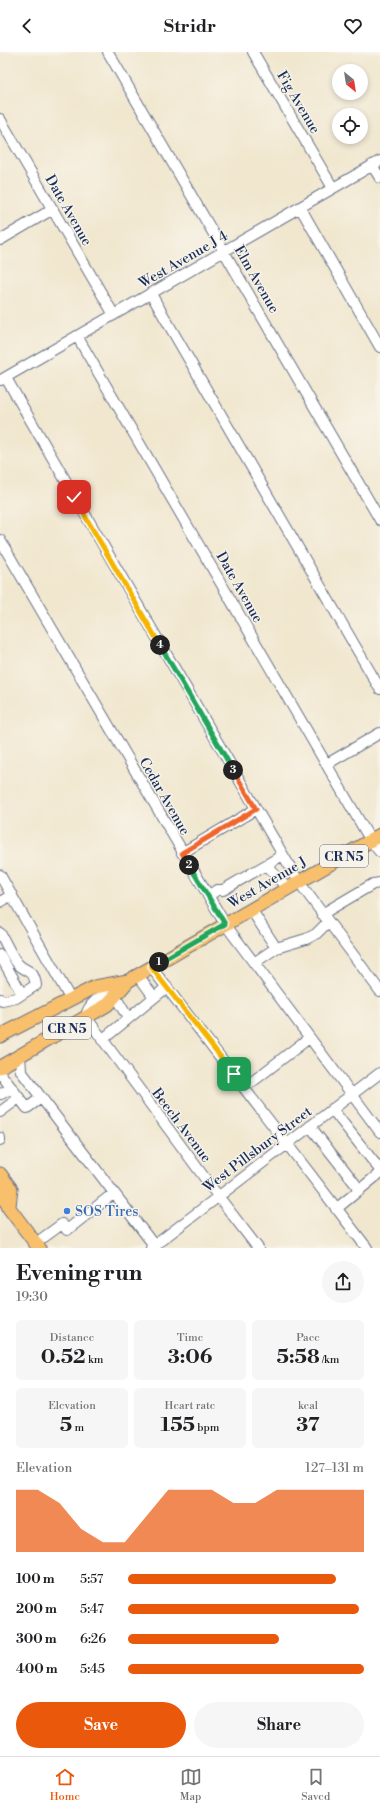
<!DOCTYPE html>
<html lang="en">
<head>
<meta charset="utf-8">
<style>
	:root { --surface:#fff; --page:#f6f6f6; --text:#202124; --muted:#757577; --line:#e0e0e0; --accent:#ea580c }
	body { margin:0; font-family:"Libre Bodoni",serif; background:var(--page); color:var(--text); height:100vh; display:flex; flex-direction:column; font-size:15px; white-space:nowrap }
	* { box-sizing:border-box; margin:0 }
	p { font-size:13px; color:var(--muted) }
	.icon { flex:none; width:22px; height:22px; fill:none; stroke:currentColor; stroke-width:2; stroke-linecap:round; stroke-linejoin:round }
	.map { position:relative; height:1196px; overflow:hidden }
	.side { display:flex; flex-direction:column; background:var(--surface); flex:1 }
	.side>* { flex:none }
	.needle { width:26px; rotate:150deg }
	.buttons { position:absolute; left:332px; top:12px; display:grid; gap:8px }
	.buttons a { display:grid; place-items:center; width:36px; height:36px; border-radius:50%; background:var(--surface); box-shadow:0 2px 6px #0003; font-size:20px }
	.pin { position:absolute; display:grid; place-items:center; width:34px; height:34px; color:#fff; margin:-17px; border-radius:8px; box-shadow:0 2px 6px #0006 }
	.km { position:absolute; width:20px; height:20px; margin:-10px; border-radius:50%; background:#222; color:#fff; font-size:11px; line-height:20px; text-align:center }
	.round { display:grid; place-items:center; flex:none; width:42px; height:42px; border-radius:21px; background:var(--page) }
	.head { display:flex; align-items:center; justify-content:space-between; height:68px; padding:0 16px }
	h1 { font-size:22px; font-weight:700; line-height:30px }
	.metrics { display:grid; grid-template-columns:repeat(3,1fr); gap:6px; height:68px; padding:4px 16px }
	.metrics div { display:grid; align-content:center; border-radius:6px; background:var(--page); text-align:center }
	.metrics b { font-size:20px; font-weight:700 }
	.metrics small { font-size:11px; font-weight:400 }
	.metrics p { font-size:11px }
	.chart { height:112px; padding:8px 16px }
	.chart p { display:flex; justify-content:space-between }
	.chart svg { width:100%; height:72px; margin-top:4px; fill:var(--accent); opacity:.7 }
	.action { display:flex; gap:8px; margin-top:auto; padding:8px 16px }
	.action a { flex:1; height:46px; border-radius:24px; background:var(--accent); color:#fff; font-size:16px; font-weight:700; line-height:46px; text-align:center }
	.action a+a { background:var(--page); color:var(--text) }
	ul { padding:0 16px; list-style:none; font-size:13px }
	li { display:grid; grid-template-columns:64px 48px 1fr; align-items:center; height:30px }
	li i { height:10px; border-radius:5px; background:var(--accent) }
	header { display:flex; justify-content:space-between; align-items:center; height:52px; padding:0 16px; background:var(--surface); font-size:18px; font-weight:700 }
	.tabs { display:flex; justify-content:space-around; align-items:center; height:56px; border-top:1px solid var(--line); background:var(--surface); font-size:11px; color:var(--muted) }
	.tabs a { display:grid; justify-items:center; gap:2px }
	.tabs .selected { color:var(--accent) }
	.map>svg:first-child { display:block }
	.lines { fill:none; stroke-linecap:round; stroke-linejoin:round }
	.minor-casing { stroke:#666f86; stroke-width:12 }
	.major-casing { stroke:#666f86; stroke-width:15 }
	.minor { stroke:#fff; stroke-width:10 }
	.major { stroke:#f8bf6c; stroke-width:13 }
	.split-1-casing { stroke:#fff; stroke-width:8 }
	.split-2-casing { stroke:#fff; stroke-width:8 }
	.split-3-casing { stroke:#fff; stroke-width:8 }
	.split-4-casing { stroke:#fff; stroke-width:8 }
	.split-5-casing { stroke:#fff; stroke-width:8 }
	.split-1 { stroke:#f5b400; stroke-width:5 }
	.split-2 { stroke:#22a559; stroke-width:5 }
	.split-3 { stroke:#f0652b; stroke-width:5 }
	.split-4 { stroke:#22a559; stroke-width:5 }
	.split-5 { stroke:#f5b400; stroke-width:5 }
	.shop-dot { fill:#3f7fe0; stroke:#f7f3e8; stroke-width:1.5 }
	.labels { text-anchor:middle; stroke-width:3; stroke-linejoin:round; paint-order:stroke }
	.shield { fill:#f7f3e8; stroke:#5d6a87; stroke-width:1 }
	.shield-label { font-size:13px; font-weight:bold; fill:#1b2f5e }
	.street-label { font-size:14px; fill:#1b2f5e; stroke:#f7f3e8 }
	.shop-label { font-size:14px; fill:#366cbe; stroke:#f7f3e8; text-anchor:start }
</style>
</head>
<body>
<header><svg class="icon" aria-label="back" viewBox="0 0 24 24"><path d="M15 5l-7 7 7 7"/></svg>Stridr<svg class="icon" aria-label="heart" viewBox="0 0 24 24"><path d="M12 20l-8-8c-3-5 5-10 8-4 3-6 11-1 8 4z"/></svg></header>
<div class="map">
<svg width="380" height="1196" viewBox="0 0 380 1196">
	<rect width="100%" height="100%" fill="#f7f3e8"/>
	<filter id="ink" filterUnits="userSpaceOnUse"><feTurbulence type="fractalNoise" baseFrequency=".025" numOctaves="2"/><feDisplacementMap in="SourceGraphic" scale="8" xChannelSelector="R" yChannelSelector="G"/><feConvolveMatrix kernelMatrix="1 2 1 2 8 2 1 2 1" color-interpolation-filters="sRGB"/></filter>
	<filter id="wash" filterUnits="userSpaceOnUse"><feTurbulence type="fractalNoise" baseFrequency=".012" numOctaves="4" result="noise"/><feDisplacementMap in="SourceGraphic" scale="16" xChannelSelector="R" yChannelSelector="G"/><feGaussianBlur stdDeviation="0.9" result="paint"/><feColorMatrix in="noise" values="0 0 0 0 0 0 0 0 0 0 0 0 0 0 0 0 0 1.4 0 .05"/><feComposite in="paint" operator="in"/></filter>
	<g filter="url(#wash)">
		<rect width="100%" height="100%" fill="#f1e7cf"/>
	</g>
	<g filter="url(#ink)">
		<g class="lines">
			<defs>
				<path id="minor" d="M108 0 380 468
					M253 0 333 136
					M0 67 114 263
					M372 113 380 126
					M300 155 380 295
					M0 188 53 157
					M151 242 380 637
					M77 284 371 789 380 800
					M6 326 283 803 299 830 380 939
					M1 328 380 109
					M0 488 225 872 380 1080
					M327 712 380 681
					M182 801 256 757
					M266 813 288 837
					M0 823 71 948
					M208 844 217 838H223L283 803
					M0 850 12 843
					M251 857 276 896
					M322 862 373 832 380 831
					M0 881C6 891 11 904 18 912 26 921 33 915 36 933L16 946 2 949 0 947
					M0 903 22 942
					M254 911 276 896 306 887 316 882 328 870
					M151 915 367 1196
					M138 923 154 945
					M121 933C108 941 88 948 86 965L218 1144 258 1196
					M115 944 128 966
					M102 988 167 935
					M20 1004 21 1019 156 1196
					M0 1021 27 1056 41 1046
					M252 1030 309 986
					M1 1042 12 1036
					M332 1057 380 1118
					M0 1060 19 1046
					M310 1074 360 1138
					M0 1086V1088
					M336 1157 380 1121
					M36 1191 62 1172 67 1178 114 1141
					M151 1196 380 1021"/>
				<path id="major" d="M0 984 95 935 128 929
					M0 1015 107 953 128 929 380 783
					M0 1122 11 1137 9 1154
					M0 1135 9 1156 39 1196"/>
			</defs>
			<use href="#minor" class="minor-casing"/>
			<use href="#major" class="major-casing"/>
			<use href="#minor" class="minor"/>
			<use href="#major" class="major"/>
		</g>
	</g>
	<g class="lines" filter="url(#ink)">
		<defs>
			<path id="split-1" d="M159 910 151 915 234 1022"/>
			<path id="split-2" d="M159 910 225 872 189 813"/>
			<path id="split-3" d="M189 813 182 801 256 757 233 718"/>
			<path id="split-4" d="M160 593 233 718"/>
			<path id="split-5" d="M74 445 160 593"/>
		</defs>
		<use href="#split-1" class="split-1-casing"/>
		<use href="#split-2" class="split-2-casing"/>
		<use href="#split-3" class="split-3-casing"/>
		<use href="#split-4" class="split-4-casing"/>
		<use href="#split-5" class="split-5-casing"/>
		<use href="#split-1" class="split-1"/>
		<use href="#split-2" class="split-2"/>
		<use href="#split-3" class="split-3"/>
		<use href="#split-4" class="split-4"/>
		<use href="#split-5" class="split-5"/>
	</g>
	<circle class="shop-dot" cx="67" cy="1159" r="4"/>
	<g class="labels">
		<g class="shield">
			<rect x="320" y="793" width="48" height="22" rx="3"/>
			<rect x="43" y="965" width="48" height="22" rx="3"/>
		</g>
		<g class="shield-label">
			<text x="344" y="809">CR N5</text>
			<text x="67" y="981">CR N5</text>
		</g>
		<g class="street-label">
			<text transform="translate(299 50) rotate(59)" y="5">Fig Avenue</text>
			<text transform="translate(69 158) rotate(60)" y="5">Date Avenue</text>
			<text transform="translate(183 207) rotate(-30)" y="5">West Avenue J 4</text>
			<text transform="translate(257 227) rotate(60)" y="5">Elm Avenue</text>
			<text transform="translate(240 535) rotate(60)" y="5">Date Avenue</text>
			<text transform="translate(165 744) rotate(60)" y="5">Cedar Avenue</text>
			<text transform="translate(267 830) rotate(-30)" y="5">West Avenue J</text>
			<text transform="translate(182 1073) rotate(53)" y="5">Beech Avenue</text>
			<text transform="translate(257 1097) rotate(-37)" y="5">West Pillsbury Street</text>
		</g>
		<g class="shop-label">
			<text x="75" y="1164">SOS Tires</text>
		</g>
	</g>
</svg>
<div class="buttons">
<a><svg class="needle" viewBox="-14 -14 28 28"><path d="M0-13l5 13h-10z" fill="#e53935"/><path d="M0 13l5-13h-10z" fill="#757577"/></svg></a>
<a><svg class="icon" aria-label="locate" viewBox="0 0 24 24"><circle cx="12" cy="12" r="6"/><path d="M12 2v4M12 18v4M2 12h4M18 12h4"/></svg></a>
</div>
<div class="pin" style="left:234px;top:1022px;background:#1e9e55"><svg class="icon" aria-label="arrive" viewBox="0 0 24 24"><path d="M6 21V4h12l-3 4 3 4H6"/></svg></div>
<div class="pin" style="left:74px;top:445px;background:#d93025"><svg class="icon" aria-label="check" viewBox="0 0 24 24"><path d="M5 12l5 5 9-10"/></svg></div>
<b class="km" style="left:159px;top:910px">1</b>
<b class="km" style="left:189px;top:813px">2</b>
<b class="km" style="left:233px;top:718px">3</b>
<b class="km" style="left:160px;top:593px">4</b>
</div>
<section class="side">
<div class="head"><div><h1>Evening run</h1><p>19:30</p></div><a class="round"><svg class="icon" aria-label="share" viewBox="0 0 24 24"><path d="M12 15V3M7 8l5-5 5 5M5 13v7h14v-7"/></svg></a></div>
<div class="metrics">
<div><p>Distance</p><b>0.52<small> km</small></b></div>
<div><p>Time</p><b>3:06</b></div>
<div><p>Pace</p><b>5:58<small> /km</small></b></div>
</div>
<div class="metrics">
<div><p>Elevation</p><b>5<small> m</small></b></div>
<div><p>Heart rate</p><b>155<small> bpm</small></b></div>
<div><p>kcal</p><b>37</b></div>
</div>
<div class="chart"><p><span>Elevation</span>127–131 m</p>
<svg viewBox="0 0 160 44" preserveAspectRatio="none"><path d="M0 44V6L10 6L20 14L30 30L40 38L50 38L60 22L70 6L80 6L90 6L100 14L110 14L120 6L130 6L140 6L150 6L160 6V44z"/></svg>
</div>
<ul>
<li><b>100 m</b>5:57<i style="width:88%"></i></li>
<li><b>200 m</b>5:47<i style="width:98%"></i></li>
<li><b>300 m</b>6:26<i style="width:64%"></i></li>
<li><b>400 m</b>5:45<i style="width:100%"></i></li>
</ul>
<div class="action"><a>Save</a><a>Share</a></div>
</section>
<nav class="tabs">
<a class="selected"><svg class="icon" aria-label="home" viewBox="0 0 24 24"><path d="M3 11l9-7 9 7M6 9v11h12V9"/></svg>Home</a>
<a><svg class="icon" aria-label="map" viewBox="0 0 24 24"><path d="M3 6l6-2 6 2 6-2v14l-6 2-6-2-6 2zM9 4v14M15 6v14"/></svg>Map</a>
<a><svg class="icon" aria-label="saved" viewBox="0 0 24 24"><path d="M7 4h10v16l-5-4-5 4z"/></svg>Saved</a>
</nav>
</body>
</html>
